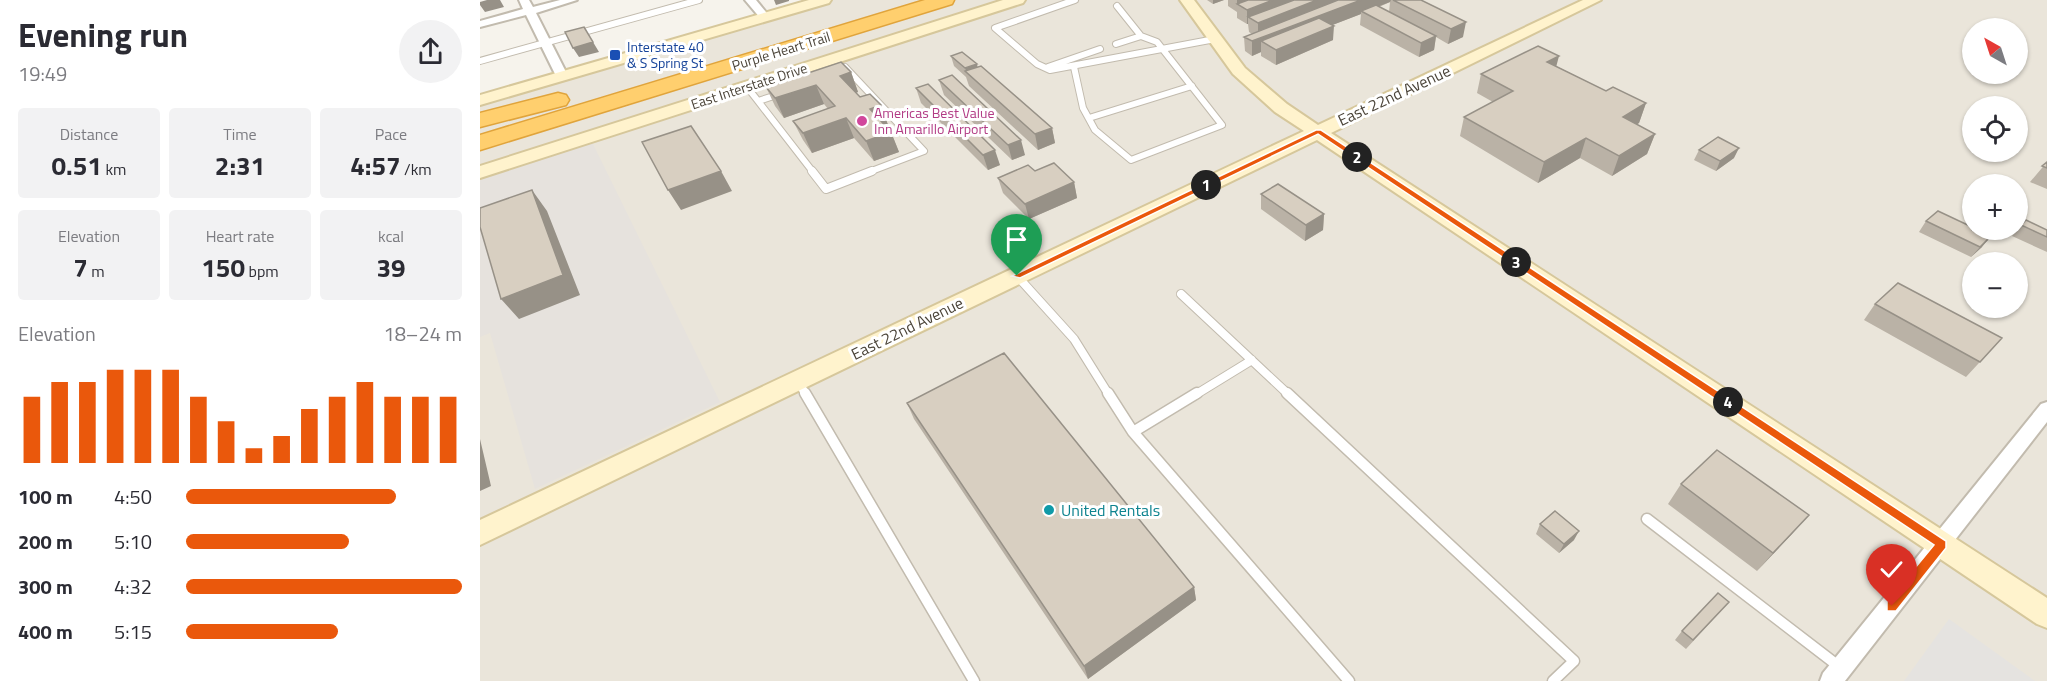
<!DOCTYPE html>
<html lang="en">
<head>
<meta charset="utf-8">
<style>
	:root { --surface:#fff; --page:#f2f2f3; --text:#2b2b33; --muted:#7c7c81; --accent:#ea580c }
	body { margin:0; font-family:"Titillium Web",sans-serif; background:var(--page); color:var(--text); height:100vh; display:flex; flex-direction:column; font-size:22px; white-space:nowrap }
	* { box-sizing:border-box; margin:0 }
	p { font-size:20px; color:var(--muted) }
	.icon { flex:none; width:33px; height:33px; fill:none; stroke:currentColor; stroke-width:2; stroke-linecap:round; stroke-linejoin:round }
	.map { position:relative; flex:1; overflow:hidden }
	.details { display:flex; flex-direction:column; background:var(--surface); width:480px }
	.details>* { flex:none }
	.needle { width:39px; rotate:321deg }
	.tools { position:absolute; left:1482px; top:18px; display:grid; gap:12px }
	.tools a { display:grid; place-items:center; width:66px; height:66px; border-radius:50%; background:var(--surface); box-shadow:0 2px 4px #0004; font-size:30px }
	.pin { position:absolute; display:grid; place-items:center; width:51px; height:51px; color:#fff; margin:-62px -26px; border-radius:50% 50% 50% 0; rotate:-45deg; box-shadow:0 0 6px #0007 }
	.pin .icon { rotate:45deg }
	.km { position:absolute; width:30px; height:30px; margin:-15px; border-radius:50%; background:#222; color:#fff; font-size:16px; line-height:30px; text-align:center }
	.round { display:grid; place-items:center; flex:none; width:63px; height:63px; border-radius:32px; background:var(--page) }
	.headline { display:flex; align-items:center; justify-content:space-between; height:102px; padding:0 18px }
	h1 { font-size:33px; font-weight:700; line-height:45px }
	.figures { display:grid; grid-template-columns:repeat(3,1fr); gap:9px; height:102px; padding:6px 18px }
	.figures div { display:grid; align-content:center; border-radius:6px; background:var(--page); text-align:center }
	.figures b { font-size:26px; font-weight:700 }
	.figures small { font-size:16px; font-weight:400 }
	.figures p { font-size:16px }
	.chart { height:168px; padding:12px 18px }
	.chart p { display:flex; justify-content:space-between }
	.chart svg { width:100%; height:108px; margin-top:6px; stroke:var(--accent); stroke-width:6 }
	ul { padding:0 18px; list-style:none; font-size:20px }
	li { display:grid; grid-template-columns:96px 72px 1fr; align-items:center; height:45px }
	li i { height:15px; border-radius:8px; background:var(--accent) }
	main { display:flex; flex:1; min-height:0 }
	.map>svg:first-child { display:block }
	.residential { fill:#eae5da; fill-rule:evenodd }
	.industrial { fill:#e6e2dd }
	.parking { fill:#e5e3e0 }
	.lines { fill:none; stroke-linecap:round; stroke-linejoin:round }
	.lane-far2-casing { stroke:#c2bbae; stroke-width:8 }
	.lane-far1-casing { stroke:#c2bbae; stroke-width:10 }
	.lane-casing { stroke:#c2bbae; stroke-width:13 }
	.street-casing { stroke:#c2bbae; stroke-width:4 }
	.secondary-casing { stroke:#d6c79b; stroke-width:4 }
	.highway-casing { stroke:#e0a43c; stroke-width:3 }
	.lane-far2 { stroke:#fff; stroke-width:6 }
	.lane-far1 { stroke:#fff; stroke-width:8 }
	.lane { stroke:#fff; stroke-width:10 }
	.street { fill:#fff; fill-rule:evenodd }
	.secondary { fill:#fff3cd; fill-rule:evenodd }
	.highway { fill:#ffcf6e; fill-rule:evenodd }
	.wall { fill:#bab2a6; fill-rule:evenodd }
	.shaded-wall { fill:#979187 }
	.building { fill:#d8cfc1; stroke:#979187; stroke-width:1.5 }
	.route { fill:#ea580c; stroke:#fff; stroke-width:1.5 }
	.transit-dot { fill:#1a4fb4; stroke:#fff; stroke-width:2 }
	.hotel-dot { fill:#d1479c; stroke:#fff; stroke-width:2 }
	.culture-dot { fill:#0f9aa8; stroke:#fff; stroke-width:2 }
	.labels { text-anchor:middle; stroke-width:6; stroke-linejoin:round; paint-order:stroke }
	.far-transit-label { font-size:14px; fill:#164399; stroke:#fff; text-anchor:start }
	.far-street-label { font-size:14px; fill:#4b4439; stroke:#fff }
	.far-hotel-label { font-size:14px; fill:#b23c85; stroke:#fff; text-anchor:start }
	.street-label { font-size:16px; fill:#4b4439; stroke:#fff }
	.culture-label { font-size:16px; fill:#0d838f; stroke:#fff; text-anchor:start }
</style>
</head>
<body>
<main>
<section class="details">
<div class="headline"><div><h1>Evening run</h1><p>19:49</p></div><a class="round"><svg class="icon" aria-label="share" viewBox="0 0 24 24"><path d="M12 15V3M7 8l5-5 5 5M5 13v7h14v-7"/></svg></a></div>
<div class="figures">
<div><p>Distance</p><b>0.51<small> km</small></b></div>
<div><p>Time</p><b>2:31</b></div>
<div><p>Pace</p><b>4:57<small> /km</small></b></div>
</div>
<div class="figures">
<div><p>Elevation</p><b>7<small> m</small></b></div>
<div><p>Heart rate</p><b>150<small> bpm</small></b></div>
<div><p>kcal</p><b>39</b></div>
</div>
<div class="chart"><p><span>Elevation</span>18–24 m</p>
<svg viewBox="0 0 160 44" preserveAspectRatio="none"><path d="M5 44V17M15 44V11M25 44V11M35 44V6M45 44V6M55 44V6M65 44V17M75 44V27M85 44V38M95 44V33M105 44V22M115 44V17M125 44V11M135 44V17M145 44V17M155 44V17"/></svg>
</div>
<ul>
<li><b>100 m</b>4:50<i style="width:76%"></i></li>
<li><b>200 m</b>5:10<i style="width:59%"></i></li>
<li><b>300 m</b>4:32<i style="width:100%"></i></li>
<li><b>400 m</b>5:15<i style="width:55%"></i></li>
</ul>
</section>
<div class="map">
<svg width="1567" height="681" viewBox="0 0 1567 681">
	<rect width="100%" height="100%" fill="#f6f3ec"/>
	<path class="residential" d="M328 0H1567V681H0V96ZM1492 28H1538V74H1492ZM1492 106H1538V152H1492ZM1492 184H1538V230H1492ZM1492 262H1538V308H1492Z"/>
	<path class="industrial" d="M111 140 240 402 55 489 10 333 0 337V175Z"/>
	<path class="parking" d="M1469 619 1555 681H1424Z"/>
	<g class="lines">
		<defs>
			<path id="lane-far2" d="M595 0 515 28 557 64 570 70 735 39
				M637 6 661 36
				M0 61 219 0
				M365 67 444 151 389 172
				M568 67 620 49
				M594 67 603 108 615 130 651 160 742 125 677 42 661 36 636 44
				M267 87 278 101
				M300 94 278 101 333 172
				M609 118 712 86"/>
			<path id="lane-far1" d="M332 171 346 189 392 171
				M537 276 594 339 629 395
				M701 294 809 395
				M318 381 326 395
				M715 395 772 360"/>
			<path id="lane" d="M325 393 494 681
				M628 393 653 432 869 681
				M807 393 1094 661 1073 681
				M653 432 717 393
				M1167 519 1361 668"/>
			<path id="street" d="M39 0H49L53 7 80 0H97L56 13 88 76 86 79 76 76 46 15 0 27V21L43 9Z
				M265 0H276L290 17 289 19H281Z
				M1567 402V422L1365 681H1340L1343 673 1561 404Z"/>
			<path id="secondary" d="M329 0H351L349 3 0 105V95Z
				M523 0H545L543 3 0 178V166Z
				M700 0H714L765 68 807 104 838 125 1103 0H1121L851 133 1567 598V628L1557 624 837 140 0 545V520L824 131 795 112 753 74Z"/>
			<path id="highway" d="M445 0H474L472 4 0 150V135Z
				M78 93 86 95 89 100 86 105 0 127V113Z"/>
		</defs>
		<use href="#lane-far2" class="lane-far2-casing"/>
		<use href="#lane-far1" class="lane-far1-casing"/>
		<use href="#lane" class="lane-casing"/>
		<use href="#street" class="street-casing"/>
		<use href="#secondary" class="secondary-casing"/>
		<use href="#highway" class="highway-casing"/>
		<use href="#lane-far2" class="lane-far2"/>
		<use href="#lane-far1" class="lane-far1"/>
		<use href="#lane" class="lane"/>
		<use href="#street" class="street"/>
		<use href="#secondary" class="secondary"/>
		<use href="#highway" class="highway"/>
	</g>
	<path class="wall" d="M727 0H744L733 4Z
		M748 0H941L983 37 968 44 956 37 954 50 939 57 880 25 881 14 852 25 853 40 796 65 781 56V52L772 56 765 51 764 37 772 34 769 32 768 24H767L757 18V12L748 6ZM910 2 909 12 899 7Z
		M471 56 497 64V67L572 128 575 143 558 150 489 86 486 77 474 66Z
		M1076 66 1126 91 1166 103 1159 123 1157 124 1175 134 1167 154 1132 176 1100 158 1058 183 980 136 984 117 1013 102 997 93 1001 74Z
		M371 72 378 92 376 93 380 97 401 105 408 125 406 126 411 132 419 152 394 161 374 138 332 153 323 140 313 121 348 109 344 104 304 118 295 106 286 87Z
		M459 80 545 155 532 160 464 95Z
		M436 88 520 165 508 170 441 103Z
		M1219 150 1254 158 1236 171 1214 160Z
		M1567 162V189L1550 182Z
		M555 171 594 182 597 198 549 219 523 193 518 178Z
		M781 194 844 214 843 230 825 241 781 209Z
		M1446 221 1502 247 1491 257 1439 232Z
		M1541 225 1567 230V252L1532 236Z
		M1395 304 1522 338 1486 377 1384 320Z
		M427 403 714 587 716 600 608 679 434 419Z
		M1201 484 1329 515 1277 571 1188 504Z
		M1060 524 1094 540 1079 553 1056 534Z
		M1241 611 1206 649 1195 640 1202 631Z"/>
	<path class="shaded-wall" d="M7 0H20L24 7 5 12 0 5V2Z
		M294 0H309V1L296 5Z
		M733 0H744L733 4Z
		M757 0H788L757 4Z
		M793 0H829L768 17V24H767V10Z
		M837 0H872L778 37V23Z
		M881 0H911L910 2 884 12 881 11V14L793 48 781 41V52L772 56V41Z
		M986 22 983 37 968 44 971 29Z
		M854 26 853 40 796 65V50Z
		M104 27 119 52 99 57 93 48Z
		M956 36 954 50 939 57 941 43Z
		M1079 56 1074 75 1067 62Z
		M497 64 499 74 487 73 485 68Z
		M371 72 378 92 368 95 360 76Z
		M336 85 344 104 304 118 295 98Z
		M1166 103 1159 123 1136 137 1143 117Z
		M401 105 408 125 398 129 390 109Z
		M366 118 374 138 332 153 323 133Z
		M572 128 575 143 558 150 555 134Z
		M411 132 419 152 394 161 386 141Z
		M1175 134 1167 154 1132 176 1139 156Z
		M1106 138 1100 158 1058 183 1064 162Z
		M541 140 545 155 532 160 528 145Z
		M1259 148 1254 158 1236 171 1240 161Z
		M515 150 520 165 508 170 503 155Z
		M241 171 252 191 201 210 188 190Z
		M594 182 597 198 549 219 545 204Z
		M52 190 67 211 100 295 39 319 21 299Z
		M844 214 843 230 825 241 826 225Z
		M1511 236 1502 247 1491 257 1500 247Z
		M0 439 11 486 0 491Z
		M1329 515 1312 534 1277 571 1293 553Z
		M1099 531 1094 540 1079 553 1084 544Z
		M714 587 716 600 608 679 604 666Z"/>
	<path class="building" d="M768 0H793L767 10 757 4Z
		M814 0H837L778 23 768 17Z
		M858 0H881L772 41 764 37Z
		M913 0H941L986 22 971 29Z
		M896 5 956 36 941 43 881 11Z
		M839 18 854 26 796 50 781 41Z
		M104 27 113 42 93 48 85 32Z
		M1058 46 1079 56 1067 62 1126 91 1133 87 1166 103 1143 117 1175 134 1139 156 1106 138 1064 162 984 117 1033 91 1001 74Z
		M482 52 497 64 485 68 471 56Z
		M361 62 371 72 360 76 380 97 390 94 401 105 390 109 411 132 386 141 366 118 323 133 313 121 355 106 336 85 295 98 286 87Z
		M501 66 572 128 555 134 485 71Z
		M472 75 541 140 528 145 459 80Z
		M448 84 515 150 503 155 436 88Z
		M211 126 241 171 188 190 162 142Z
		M1238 137 1259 148 1240 161 1219 150Z
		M1567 162V168L1562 166Z
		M574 163 594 182 545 204 518 178 548 165 555 171Z
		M798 184 844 214 826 225 781 194Z
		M52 190 83 275 21 299 0 227V208Z
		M1458 211 1492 227V230H1497L1511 236 1500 247 1446 221Z
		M1546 220 1567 230V237L1541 225Z
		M1418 283 1522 338 1500 362 1395 304Z
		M524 353 714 587 604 666 427 403Z
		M1237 450 1329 515 1293 553 1201 484Z
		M1075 511 1099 531 1084 544 1060 524Z
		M1238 593 1249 602 1213 640 1202 631Z"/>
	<path class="route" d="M836 130H841L1466 541V548L1416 611H1407V602L1454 545 838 134 540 278 532 276Z"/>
	<rect class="transit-dot" x="129" y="49" width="12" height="12" rx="3"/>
	<circle class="hotel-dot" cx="382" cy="121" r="6"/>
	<circle class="culture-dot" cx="569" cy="510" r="6"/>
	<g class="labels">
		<g class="far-transit-label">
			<text x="147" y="52">Interstate 40<tspan x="147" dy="16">&amp; S Spring St</tspan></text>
		</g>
		<g class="far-street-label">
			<text transform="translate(301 51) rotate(-17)" y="5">Purple Heart Trail</text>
			<text transform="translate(269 86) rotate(-18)" y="5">East Interstate Drive</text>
		</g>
		<g class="far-hotel-label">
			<text x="394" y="118">Americas Best Value<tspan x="394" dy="16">Inn Amarillo Airport</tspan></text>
		</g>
		<g class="street-label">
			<text transform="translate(914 95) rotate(-25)" y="6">East 22nd Avenue</text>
			<text transform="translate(427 328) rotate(-26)" y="6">East 22nd Avenue</text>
		</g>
		<g class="culture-label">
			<text x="581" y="516">United Rentals</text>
		</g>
	</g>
</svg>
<div class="tools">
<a><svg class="needle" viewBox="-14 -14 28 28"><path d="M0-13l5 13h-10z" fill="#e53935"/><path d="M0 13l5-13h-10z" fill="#7c7c81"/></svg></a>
<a><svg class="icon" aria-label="locate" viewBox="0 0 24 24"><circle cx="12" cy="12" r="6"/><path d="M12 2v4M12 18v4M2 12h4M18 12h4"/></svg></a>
<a>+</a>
<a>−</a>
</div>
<div class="pin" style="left:537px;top:276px;background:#1e9e55"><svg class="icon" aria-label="arrive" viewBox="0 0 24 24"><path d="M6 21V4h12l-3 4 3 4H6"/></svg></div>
<div class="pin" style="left:1412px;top:606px;background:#d93025"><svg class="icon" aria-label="check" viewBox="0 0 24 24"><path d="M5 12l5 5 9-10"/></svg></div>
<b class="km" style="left:726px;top:185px">1</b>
<b class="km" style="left:877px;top:157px">2</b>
<b class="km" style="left:1036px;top:262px">3</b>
<b class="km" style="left:1248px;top:402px">4</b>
</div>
</main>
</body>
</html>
